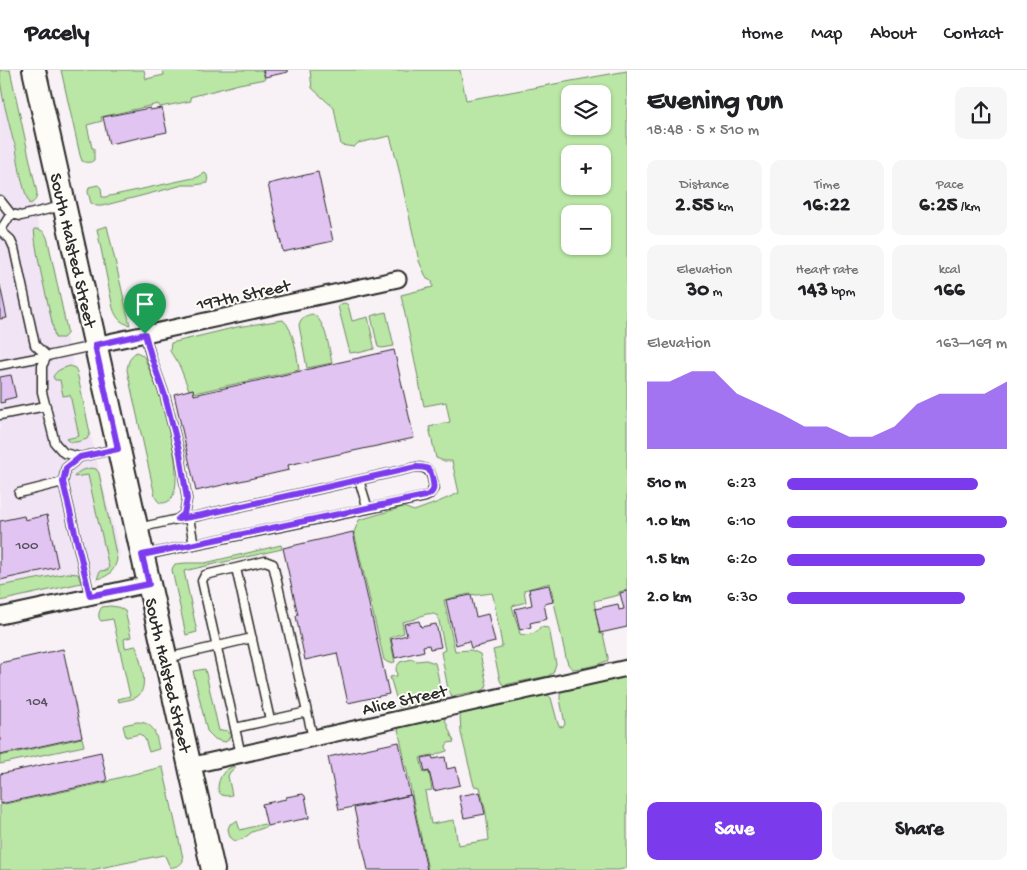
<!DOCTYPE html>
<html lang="en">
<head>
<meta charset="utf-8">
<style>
	:root { --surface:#fff; --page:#f6f6f6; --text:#202124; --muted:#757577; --line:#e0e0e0; --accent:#7c3aed }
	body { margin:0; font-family:"Gochi Hand",sans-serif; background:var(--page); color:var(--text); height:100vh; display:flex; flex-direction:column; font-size:19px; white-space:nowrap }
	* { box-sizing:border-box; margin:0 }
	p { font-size:16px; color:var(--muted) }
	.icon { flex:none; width:28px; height:28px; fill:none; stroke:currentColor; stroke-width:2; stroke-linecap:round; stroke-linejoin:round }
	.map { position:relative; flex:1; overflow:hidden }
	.details { display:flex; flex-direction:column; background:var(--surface); width:400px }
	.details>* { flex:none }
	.fabs { position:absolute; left:561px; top:15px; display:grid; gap:10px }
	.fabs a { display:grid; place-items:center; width:50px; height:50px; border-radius:10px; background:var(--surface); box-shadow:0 1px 4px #0004; font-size:25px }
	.pin { position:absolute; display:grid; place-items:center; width:42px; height:42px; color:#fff; margin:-51px -21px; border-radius:50% 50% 50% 0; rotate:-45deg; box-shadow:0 0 5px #0007 }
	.pin .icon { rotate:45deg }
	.round { display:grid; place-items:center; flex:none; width:52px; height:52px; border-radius:10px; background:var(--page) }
	.headline { display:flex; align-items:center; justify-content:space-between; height:85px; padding:0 20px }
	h1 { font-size:28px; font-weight:800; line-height:38px }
	.figures { display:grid; grid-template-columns:repeat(3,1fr); gap:8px; height:85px; padding:5px 20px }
	.figures div { display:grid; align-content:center; border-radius:10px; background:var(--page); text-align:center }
	.figures b { font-size:21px; font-weight:800 }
	.figures small { font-size:14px; font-weight:400 }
	.figures p { font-size:14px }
	.chart { height:140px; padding:10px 20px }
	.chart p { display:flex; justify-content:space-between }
	.chart svg { width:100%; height:90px; margin-top:5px; fill:var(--accent); opacity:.7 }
	.primary-button { display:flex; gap:10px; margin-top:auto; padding:10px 20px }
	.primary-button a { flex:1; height:58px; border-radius:10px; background:var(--accent); color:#fff; font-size:20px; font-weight:800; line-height:58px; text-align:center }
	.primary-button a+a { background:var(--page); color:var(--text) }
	ul { padding:0 20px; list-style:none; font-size:16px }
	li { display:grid; grid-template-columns:80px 60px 1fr; align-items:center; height:38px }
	li i { height:12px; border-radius:6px; background:var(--accent) }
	header { display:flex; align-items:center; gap:30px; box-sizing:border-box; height:70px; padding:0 25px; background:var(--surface); border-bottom:1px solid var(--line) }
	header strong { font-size:24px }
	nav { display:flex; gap:28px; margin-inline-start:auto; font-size:18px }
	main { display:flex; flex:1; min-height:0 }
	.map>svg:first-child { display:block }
	.built { fill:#f1e4f5 }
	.green { fill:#bae7a5; stroke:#728968; fill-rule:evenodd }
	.building { fill:#e2c4f2; stroke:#2b2b2b }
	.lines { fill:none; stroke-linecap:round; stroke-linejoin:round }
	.lane-casing { stroke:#2b2b2b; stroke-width:11 }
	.street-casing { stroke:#2b2b2b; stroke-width:19 }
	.primary-casing { stroke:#2b2b2b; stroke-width:26 }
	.lane { stroke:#fdfcf7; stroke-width:8 }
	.street { stroke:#fdfcf7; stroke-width:15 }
	.primary { stroke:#fdfcf7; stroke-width:22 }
	.route-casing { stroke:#fff; stroke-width:10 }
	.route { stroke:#7c3aed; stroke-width:6 }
	.labels { text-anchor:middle; stroke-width:4; stroke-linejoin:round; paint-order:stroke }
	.number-label { font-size:15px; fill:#59515d }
	.street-label { font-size:18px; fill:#2b2b2b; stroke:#fdfcf7 }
</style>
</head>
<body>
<header>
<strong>Pacely</strong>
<nav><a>Home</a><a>Map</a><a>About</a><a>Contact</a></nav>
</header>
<main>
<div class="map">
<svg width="627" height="800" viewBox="0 0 627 800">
	<rect width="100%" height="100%" fill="#f8f1f6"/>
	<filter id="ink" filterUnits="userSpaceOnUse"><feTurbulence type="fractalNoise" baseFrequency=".02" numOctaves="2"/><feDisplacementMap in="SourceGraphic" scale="10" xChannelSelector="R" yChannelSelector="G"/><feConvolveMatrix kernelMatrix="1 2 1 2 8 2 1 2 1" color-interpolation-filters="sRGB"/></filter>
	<g filter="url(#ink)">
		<path class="built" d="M0 0 120 484 110 503 0 528Z"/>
		<path class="green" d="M0 0H10L37 123C37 129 34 133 29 134 24 120 20 105 18 90 16 83 17 76 13 70 8 47 0 24 0 0Z
			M61 0H144L146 9 164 5 163 0H262L265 9 239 14 190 27 191 31 160 37 158 34 101 47 102 51 87 55 92 78H94V90C91 93 86 93 82 91L80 85Z
			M310 0H460L466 30 627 1V520L619 522V525L594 531 600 564H603L608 587V590C597 596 584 598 572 599L568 594 566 588 550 513 524 520 526 532 512 536 520 564C527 566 537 564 540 557L549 558 556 594 553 603 548 606 504 615 502 614 500 610 493 580 501 578 502 575 493 526 492 523 477 525 469 524 444 530 455 581 471 580 480 584 487 615 484 620 452 626 448 619 441 582 445 580 438 546C429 541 423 545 415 549 411 550 406 551 402 552L404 563 394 566 390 568 395 592 389 593 384 590 354 462 359 450 403 437 414 441 436 433 459 423 452 391H444L436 388 429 357 450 352 446 332 424 336 401 225 433 217 432 211 427 209 419 191 397 91 390 66 358 73 354 77 341 75 334 38 312 18ZM570 24H602V56H570ZM570 84H602V116H570ZM570 144H602V176H570Z
			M205 103 207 105 208 113 195 115H183L102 136H97L91 133 88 122 89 117 98 115 101 118 102 127H105L198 107Z
			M107 156 130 255C120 253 116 247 113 238L97 159Z
			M34 159C43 159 46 163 48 171L67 260V264L63 268H55C49 232 37 196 34 159Z
			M345 233 348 235 352 251 368 247 374 276V279L358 283 357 282 350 283 338 236 341 234Z
			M386 242 394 276 382 278 378 277 371 246Z
			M312 244C326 250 329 279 332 293L307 298 299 255C301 247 305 246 312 244Z
			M283 250C294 259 297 286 299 300L194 323 193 319 189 320 180 297 170 281 171 273 237 257Z
			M137 282 142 285 144 287C149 299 154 311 159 323 165 341 189 422 167 432 165 433 162 433 160 433L157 430 155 426 127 300C128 293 130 285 137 282Z
			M70 296 75 298 77 302 90 363 87 369C81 371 71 375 66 369L79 366 70 325 63 326 60 310H55L53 307C56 300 63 298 70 296Z
			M91 398 96 399 99 403 117 489C115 500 109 507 97 509L100 501 108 500 109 498 100 457 99 455 88 405 74 407C78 400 84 400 91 398Z
			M281 475 282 479 184 501 197 562 186 565 172 500 173 497 175 494 186 493H205Z
			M68 503 78 504 81 513 0 531V516Z
			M110 536 118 537 125 541 131 567 124 569 125 578 136 576C139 588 150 616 138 626 133 630 125 630 119 632L118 629 130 626 113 549 101 551C97 547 99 541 102 537Z
			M412 589 417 591 426 590 435 593C438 606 442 617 436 630L413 635 399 637 390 607 397 606 396 598 400 592Z
			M205 599 219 661C225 660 230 659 230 667L226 672 220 671 215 669 207 661 193 601Z
			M627 603V798L619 800H428L397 654 442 645 444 647 454 672 448 673 446 676 447 681 437 684 435 686 432 685 422 687 420 688 424 703 429 702 432 720 425 721 431 754 454 750 458 775 489 770 486 743 480 717 474 716 461 663 460 644 517 631 529 626 543 624 548 625 551 628 558 654 560 657 564 656 565 654 560 629V621L563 619Z
			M137 652C155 652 156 665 159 679L149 682 145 669 140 664 126 667 123 656 124 655Z
			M82 668 84 676 0 694V686Z
			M235 696V698L230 702 228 706 232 725C214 730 216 712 224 702 227 699 231 697 235 696Z
			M162 697 163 698 183 788V791C181 795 174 798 170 797L165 786 163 785 91 800H0V735L108 712 110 710Z
			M237 751 240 760 264 754 266 756V757L252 762 243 769 235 771 230 767 228 759 230 754Z"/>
		<path class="building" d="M263 0H288V2L265 7Z
			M150 38V40L162 38 167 62 109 74 103 47Z
			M318 102 333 171 283 182 268 114Z
			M0 215 7 248 0 249Z
			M394 280 414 368 288 395 289 400 196 421 174 324 193 319 194 325Z
			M11 305 16 327 4 330 5 332 0 333V307Z
			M47 445 58 497 0 510V451L24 446 25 450Z
			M353 462 389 624 348 633 337 583 305 590 296 546 298 545 283 478Z
			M549 515 553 532 544 534 547 549 530 553 531 557 520 560 515 539 532 535 529 519Z
			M627 521V557L600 563 595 539 618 534 619 540 624 539 620 523Z
			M471 525 476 547 488 544 495 572 471 578 469 571 456 575 446 530Z
			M419 551 421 557 436 554 441 577 430 579 429 575 423 576 424 581 395 588 391 569 407 565 404 554Z
			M63 579 82 667 0 685V593Z
			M399 672 410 725 339 740 328 687Z
			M101 682 107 711 0 734V704Z
			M432 686 433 689 445 687 447 699 456 697 460 715 434 721 429 701 425 702 422 688Z
			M480 722 485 744 464 748 459 726Z
			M303 724 305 726 309 747V748L267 756 262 734 286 729V727Z
			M411 725 427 800H368L354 738Z"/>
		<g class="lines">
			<defs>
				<path id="lane" d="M0 130 11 144 21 146 62 136
					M0 161 11 144
					M1 161 10 169 14 178 35 275 47 286
					M0 295 47 286
					M0 345 46 336
					M80 387 64 383 55 373 42 322V296L47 286 93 276
					M63 412 90 526
					M19 423 63 412 66 398 80 387 116 379
					M189 448 194 475
					M178 449 189 448 359 410 368 439
					M138 458 178 449 184 444 187 429 180 384 165 326 151 287 145 264
					M144 485 425 427 429 425 434 418C432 405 431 397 416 397L359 410
					M236 498 265 491 273 494 313 668
					M167 588 252 568
					M235 658 307 642
					M241 685 202 511 205 505 236 498 270 650"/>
				<path id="street" d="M95 275 398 209
					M0 546 149 514
					M189 696 627 598"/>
				<path id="primary" d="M34 0 213 800"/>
			</defs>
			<use href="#lane" class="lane-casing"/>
			<use href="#street" class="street-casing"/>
			<use href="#primary" class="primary-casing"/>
			<use href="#lane" class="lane"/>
			<use href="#street" class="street"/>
			<use href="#primary" class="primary"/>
		</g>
	</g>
	<g class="lines" filter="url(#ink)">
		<defs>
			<path id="route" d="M145 264 151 286 165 326 180 384 187 429 184 444 178 449 202 445 416 397C420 397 424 397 428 399 431 402 431 403 432 407 434 416 436 423 425 426L142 485 149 514 90 526 63 412 66 398 80 387 118 379 95 275Z"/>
		</defs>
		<use href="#route" class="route-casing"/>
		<use href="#route" class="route"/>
	</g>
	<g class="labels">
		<g class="number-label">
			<text x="27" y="479">100</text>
			<text x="37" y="635">104</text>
		</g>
		<g class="street-label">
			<text transform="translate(74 180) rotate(77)" y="6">South Halsted Street</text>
			<text transform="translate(243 224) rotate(-12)" y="6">197th Street</text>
			<text transform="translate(169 605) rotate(77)" y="6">South Halsted Street</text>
			<text transform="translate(404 629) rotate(-13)" y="6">Alice Street</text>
		</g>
	</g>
</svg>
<div class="fabs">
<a><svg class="icon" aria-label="layers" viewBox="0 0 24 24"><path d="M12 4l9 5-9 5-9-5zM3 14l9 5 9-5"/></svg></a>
<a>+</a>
<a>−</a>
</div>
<div class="pin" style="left:145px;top:264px;background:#1e9e55"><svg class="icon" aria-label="arrive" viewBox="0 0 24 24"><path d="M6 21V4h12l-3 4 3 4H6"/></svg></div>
</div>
<section class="details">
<div class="headline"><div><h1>Evening run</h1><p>18:48 · 5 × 510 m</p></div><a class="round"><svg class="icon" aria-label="share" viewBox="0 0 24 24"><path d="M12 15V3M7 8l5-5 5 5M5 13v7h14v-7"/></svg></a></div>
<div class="figures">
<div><p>Distance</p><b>2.55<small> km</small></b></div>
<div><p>Time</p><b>16:22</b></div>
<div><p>Pace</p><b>6:25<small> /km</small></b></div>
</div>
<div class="figures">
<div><p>Elevation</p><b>30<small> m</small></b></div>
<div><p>Heart rate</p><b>143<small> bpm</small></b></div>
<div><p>kcal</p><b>166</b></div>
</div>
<div class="chart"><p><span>Elevation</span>163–169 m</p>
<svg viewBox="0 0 160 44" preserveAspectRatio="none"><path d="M0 44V11L10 11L20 6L30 6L40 17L50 22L60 27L70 33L80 33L90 38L100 38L110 33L120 22L130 17L140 17L150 17L160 11V44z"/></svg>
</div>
<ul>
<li><b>510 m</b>6:23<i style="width:87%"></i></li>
<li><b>1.0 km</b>6:10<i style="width:100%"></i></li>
<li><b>1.5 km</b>6:20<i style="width:90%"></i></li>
<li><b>2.0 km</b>6:30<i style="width:81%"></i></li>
</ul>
<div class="primary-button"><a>Save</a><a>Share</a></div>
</section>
</main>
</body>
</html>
